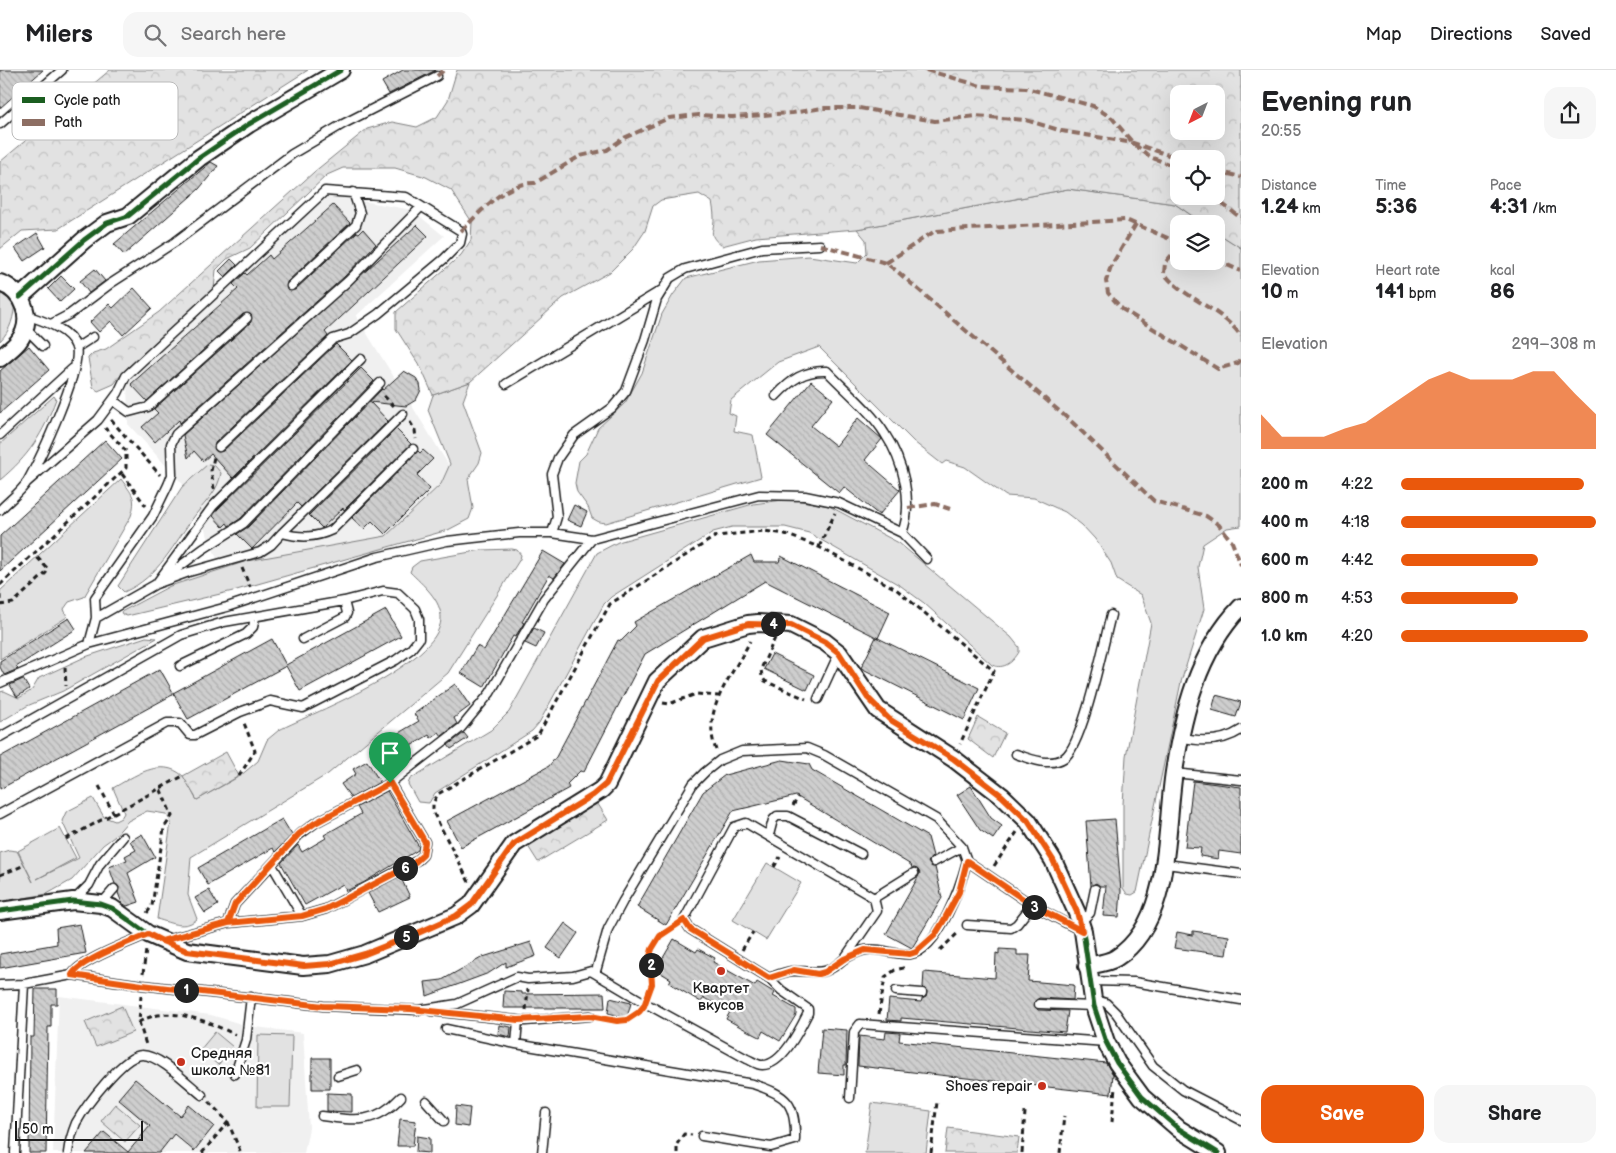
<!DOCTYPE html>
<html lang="en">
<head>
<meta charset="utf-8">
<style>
	:root { --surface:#fff; --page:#f6f6f6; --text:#202124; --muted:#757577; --line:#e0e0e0; --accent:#ea580c }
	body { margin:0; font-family:"Balsamiq Sans",sans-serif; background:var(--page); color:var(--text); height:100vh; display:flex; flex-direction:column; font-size:19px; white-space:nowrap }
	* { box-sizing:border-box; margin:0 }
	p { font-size:16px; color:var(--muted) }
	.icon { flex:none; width:28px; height:28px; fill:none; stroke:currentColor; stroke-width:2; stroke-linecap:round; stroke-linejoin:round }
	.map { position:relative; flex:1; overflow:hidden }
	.sheet { display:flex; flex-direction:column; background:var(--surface); width:375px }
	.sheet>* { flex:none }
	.needle { width:32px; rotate:222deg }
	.tools { position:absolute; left:1170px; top:15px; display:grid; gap:10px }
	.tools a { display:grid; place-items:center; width:55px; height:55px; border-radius:10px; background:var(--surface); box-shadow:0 5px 20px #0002; font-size:25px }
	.scale { position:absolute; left:15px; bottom:12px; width:128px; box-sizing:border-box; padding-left:5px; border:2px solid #1c1c1c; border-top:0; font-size:14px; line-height:18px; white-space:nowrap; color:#1c1c1c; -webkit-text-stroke:4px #fff; paint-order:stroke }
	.pin { position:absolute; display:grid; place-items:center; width:42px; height:42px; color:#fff; margin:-51px -21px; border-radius:50% 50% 50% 0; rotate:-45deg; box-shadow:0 0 5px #0007 }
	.pin .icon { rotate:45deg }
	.km { position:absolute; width:25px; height:25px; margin:-12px; border-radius:50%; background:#222; color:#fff; font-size:14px; line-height:25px; text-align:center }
	.round { display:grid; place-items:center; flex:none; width:52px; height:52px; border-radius:15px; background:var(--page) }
	.summary { display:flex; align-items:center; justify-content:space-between; height:85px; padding:0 20px }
	h1 { font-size:28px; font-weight:700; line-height:38px }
	.figures { display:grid; grid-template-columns:repeat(3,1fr); gap:8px; height:85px; padding:5px 20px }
	.figures div { display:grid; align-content:center }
	.figures b { font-size:21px; font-weight:700 }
	.figures small { font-size:14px; font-weight:400 }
	.figures p { font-size:14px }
	.chart { height:140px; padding:10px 20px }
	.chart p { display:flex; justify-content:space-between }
	.chart svg { width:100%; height:90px; margin-top:5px; fill:var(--accent); opacity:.7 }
	.primary-button { display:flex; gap:10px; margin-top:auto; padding:10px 20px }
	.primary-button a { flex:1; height:58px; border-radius:15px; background:var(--accent); color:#fff; font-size:20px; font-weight:700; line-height:58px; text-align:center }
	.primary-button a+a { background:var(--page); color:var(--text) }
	ul { padding:0 20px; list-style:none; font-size:16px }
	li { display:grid; grid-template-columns:80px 60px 1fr; align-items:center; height:38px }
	li i { height:12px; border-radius:6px; background:var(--accent) }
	header { display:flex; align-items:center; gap:30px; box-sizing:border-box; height:70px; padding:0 25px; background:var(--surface); border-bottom:1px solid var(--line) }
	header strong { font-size:24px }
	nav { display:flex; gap:28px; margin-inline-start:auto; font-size:18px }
	.search { width:350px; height:45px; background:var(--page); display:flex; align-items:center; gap:12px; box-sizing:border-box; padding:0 18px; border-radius:15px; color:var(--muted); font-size:19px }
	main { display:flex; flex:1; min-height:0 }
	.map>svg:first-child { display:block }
	.built { fill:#f0f0f0 }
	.grass { fill:#e2e2e2; stroke:#7f7f7f }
	.forest { fill:url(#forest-crowns); stroke:#7f7f7f; fill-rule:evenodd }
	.building { fill:url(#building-back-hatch); stroke:#1c1c1c }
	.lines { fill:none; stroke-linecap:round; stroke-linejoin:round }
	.lane-casing { stroke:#1c1c1c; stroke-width:11 }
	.street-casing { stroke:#1c1c1c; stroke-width:20 }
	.path { stroke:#1c1c1c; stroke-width:3; stroke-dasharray:5 4; stroke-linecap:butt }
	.lane { stroke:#fff; stroke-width:8 }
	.street { stroke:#fff; stroke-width:16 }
	.quiet { stroke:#8d6e63; stroke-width:4; stroke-dasharray:8 4; stroke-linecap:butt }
	.cycleway-casing { stroke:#fff; stroke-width:8 }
	.cycleway { stroke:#1b5e20; stroke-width:5 }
	.route-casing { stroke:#fff; stroke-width:10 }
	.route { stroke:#ea580c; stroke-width:6 }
	.poi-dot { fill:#c8321e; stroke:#fff; stroke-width:2 }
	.labels { text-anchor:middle; stroke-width:4.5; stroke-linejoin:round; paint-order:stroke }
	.poi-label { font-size:15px; fill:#1c1c1c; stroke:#fff }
	.key { fill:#fff; stroke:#bbb; stroke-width:1 }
	.key-label { font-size:14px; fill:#1c1c1c }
</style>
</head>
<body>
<header>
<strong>Milers</strong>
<div class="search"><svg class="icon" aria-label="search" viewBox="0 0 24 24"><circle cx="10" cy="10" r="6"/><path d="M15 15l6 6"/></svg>Search here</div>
<nav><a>Map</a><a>Directions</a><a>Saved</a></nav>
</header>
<main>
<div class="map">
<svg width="1241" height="1083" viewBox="0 0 1241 1083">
	<defs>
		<pattern id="forest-crowns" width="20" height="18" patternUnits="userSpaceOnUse" patternTransform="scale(1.25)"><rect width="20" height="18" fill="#e2e2e2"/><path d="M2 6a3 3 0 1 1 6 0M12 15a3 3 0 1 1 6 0" fill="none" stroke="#c1c1c1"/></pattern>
		<pattern id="building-back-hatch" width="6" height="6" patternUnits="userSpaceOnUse" patternTransform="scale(1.25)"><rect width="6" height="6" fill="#cecece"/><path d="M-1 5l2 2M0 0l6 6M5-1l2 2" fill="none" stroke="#b0b0b0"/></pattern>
	</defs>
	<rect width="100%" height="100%" fill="#fff"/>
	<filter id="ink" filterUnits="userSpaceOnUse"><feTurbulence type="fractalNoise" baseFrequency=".02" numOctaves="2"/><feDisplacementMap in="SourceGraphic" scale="10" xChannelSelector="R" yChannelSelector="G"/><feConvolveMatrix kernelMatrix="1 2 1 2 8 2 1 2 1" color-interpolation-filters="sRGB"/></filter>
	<g filter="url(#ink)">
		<path class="built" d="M329 125 412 140 444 166 356 246 453 402 384 469 220 496 189 421 128 354 127 312Z
			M59 926 211 945 248 956 303 963 309 1058 304 1083H53Z"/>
		<path class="grass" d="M1068 119 1175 134 1204 154H1179V191H1216V162L1241 178V456L1227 458 1203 474 1198 497 1204 539 1181 612 1137 822 1132 825 1127 824 1123 818V734L1126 686 1151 553 1141 525 1117 510 1111 493 1095 469 1082 455 1065 442 1034 428 1006 426 965 397 946 391 942 394 914 372 819 277 778 292 731 330 729 343 736 346 734 361 753 365 761 407 606 453 599 452 592 448 588 437 577 422 575 413 579 391 586 384 598 358 625 333 642 303 662 244 673 225 686 208 759 190 809 186 857 193 867 183 866 170 857 159Z
			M5 224 15 231C14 246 11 260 0 271V225Z
			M470 312 463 331 482 383 479 393 468 409 473 438 469 449 448 460 233 521 127 546 122 544 121 542 170 516 247 491 386 466 441 414 450 394 428 340 433 325Z
			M54 326 56 329C43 364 29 386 0 410V374Z
			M208 394 214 395 221 403C218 421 207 430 196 444 174 473 159 507 124 522L118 516 182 417Z
			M121 409C132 424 137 427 131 446L84 527 69 532 64 539 67 547 0 589V521Z
			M790 429 829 436 899 473 1011 567 1019 577V582C1013 592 1004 600 992 595L924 533 901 516 809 463 785 457H732L713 462 611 527 604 534 539 653 532 661 435 723 429 733 418 732 408 714 410 709 491 660 509 642 597 483 618 472 753 434Z
			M512 479 517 480 521 485 520 489 448 603 328 704 191 787 188 825 197 849C185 860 171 853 157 849L171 752 166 744 147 741 128 751 114 767 103 775 72 810 47 824 0 832V783L9 780 17 781 33 812 18 781 60 758 76 788 37 809 79 788 62 751 66 742 93 728 104 747 115 751 121 748 124 743 113 718C133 707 161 686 183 706 189 712 192 724 197 730L240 706 258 691 267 670 279 660C315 642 439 594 441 549 442 530 422 514 410 502L412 497 420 491 482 480Z
			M146 567 157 568 63 621 27 636 0 652V622L4 621 19 628 32 620 39 608 85 587Z
			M767 793 801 813 766 870 733 850Z
			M215 962 233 977 218 995 200 980Z
			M258 965 292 966 290 1037H257Z
			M872 1033 931 1041 926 1083H865Z"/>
		<path class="forest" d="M110 0H308L58 159 22 161 0 179V92Z
			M457 0H1241V178L1216 162V154H1204L1175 134 1068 119 857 159 756 167 722 176C707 164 714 163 714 148 714 143 713 137 712 132L699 124 661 130 653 136 645 161 633 179 610 202 563 228 470 312 433 325 421 298 396 259V242L461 185 471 170 472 152 451 120 426 107 395 98H343L327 105 250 178 227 189 216 200 214 219 125 300 114 314 98 321 93 317 88 288 93 283 106 279 159 242 314 102 367 59 392 52 417 57 437 47 448 30ZM1179 24H1216V61H1179ZM1179 89H1216V126H1179Z
			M978 647 1005 663 993 688 968 669Z
			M226 682 239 706 197 730 183 706Z
			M596 731 608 750 538 792 526 773Z
			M122 936 133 962 96 977 85 952Z
			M115 1034 140 1055 125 1072 101 1051Z
			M948 1058 1019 1067 1017 1083H945Z"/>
		<path class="building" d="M0 0H43L0 38Z
			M403 0H436L389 24 382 12Z
			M211 92 218 96 199 119 124 185 114 174Z
			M333 135 350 153 287 212V220H295L357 162 359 163 363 159 376 174 344 207 180 353 179 350 155 372 142 357 158 343 154 339 251 252V245L243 244 147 331 131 314 238 219 233 214 245 203 247 205 269 185 272 189Z
			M417 155 428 166 325 262 328 266 215 373V380L218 382 223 381 336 274 352 290 233 408 211 384 203 391 194 381 188 388 183 365Z
			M37 163 45 177 24 191 15 178Z
			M231 189 237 195 225 207 219 201Z
			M95 199 105 211 89 223 80 211Z
			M61 206 74 219 60 232 48 219Z
			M134 218 152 238 123 265 111 251 99 262 90 252 109 234 113 238Z
			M29 276 49 300 0 343V301Z
			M361 298 374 311 240 449 229 456 227 453 223 457 213 446 217 440Z
			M404 301 416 308 420 314 421 320 416 330 406 336 370 332 388 351 301 437 297 433 252 479 237 464 248 457 382 319 383 320Z
			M811 311 833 329 811 356 836 376 858 348 882 369 865 390 900 420 879 445 844 417 839 423 767 365Z
			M396 359 411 374 344 440 343 438 322 458 309 445Z
			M105 370 122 389 0 501V466Z
			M423 380 433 389 417 405 430 419 385 464 372 451 364 459 352 448 418 381 420 383Z
			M574 435 587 442 581 456 567 450Z
			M543 481 565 494 554 508 549 505 522 552 524 553 515 567 513 566 484 617 461 603 477 576 484 580Z
			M751 485 754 492H779L781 486 890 542 878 568 765 511 645 584 584 702 580 701 567 714 569 718 461 777 447 751 549 696 556 687 618 570 621 571 636 556 634 552Z
			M386 540 401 566 300 621 286 596 188 649 173 623 272 569 286 595Z
			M69 548 76 559 16 597 18 599 4 605 0 597V591Z
			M534 558 544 563 536 578 525 573Z
			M876 567 979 618 964 650 861 598Z
			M772 584 814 605 807 620 764 599Z
			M160 599 174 624 0 719V687Z
			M23 609 29 619 17 627 10 615Z
			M455 614 470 636 454 648 457 654 442 666 439 662 431 668 429 665 394 686 385 671 419 651 414 644Z
			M1216 625 1241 632 1236 647 1212 640Z
			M464 663 468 668 451 679 448 675Z
			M782 690 809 694 812 700 928 767 933 786 928 792 931 796 935 797 942 828 912 878 886 864 916 811 920 803 918 800 912 798 911 795 796 726 733 741 666 855 637 837 703 722 725 705Z
			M367 691 380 712 351 728 341 714 356 704 353 699Z
			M1193 711 1241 717V784L1219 781 1218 789 1200 786 1201 778 1185 777Z
			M971 716 991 748 1002 756 993 769 980 760 957 725Z
			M387 721 419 777 418 780 363 813 346 821 343 814 305 835 281 793 298 775 302 782 326 768 324 765 361 744 357 737Z
			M282 749 292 765 275 782 273 778 208 815 198 798Z
			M1115 749 1121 821 1119 847 1103 846 1106 816H1100L1096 813 1091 816 1086 751Z
			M142 764 155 787 128 803 139 832 127 836 122 833 118 823 119 817 115 814 109 797 127 790 125 786 136 780 130 771Z
			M400 806 410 827 378 842 368 823Z
			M209 820 218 835 205 843 195 828Z
			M565 853 578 863 561 888 547 878Z
			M80 854 86 883 0 898V884L57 874 56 858Z
			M1193 861 1229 866 1226 885 1174 878 1177 862 1193 865Z
			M674 869 696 882 698 879 715 888 713 892 755 916 757 912 775 923 773 926 796 939V945L780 971 763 961 760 967 748 961 726 949 730 942 704 928 701 932 669 913 671 909 656 900Z
			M531 872 536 886 506 897V892L489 903 427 926 425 912 442 910 483 887Z
			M999 879 1017 880V885H1030L1028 911 1074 915 1073 930 1039 928 1033 933 1038 940 1068 941 1065 962 901 948V951L887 950 889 929 921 932 922 929 926 927 927 921 923 917 924 902 995 908 996 883 999 884Z
			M35 919H57V934H51V957H48L46 1083H29L30 967H34Z
			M504 921 522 922V924L604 923 605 938H503Z
			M610 928 631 933 627 948 608 943Z
			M499 955 511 957 510 967 498 964Z
			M822 958 847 960 846 995H844V1005L818 1003Z
			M886 962 900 963 899 971 1106 993 1113 1004 1111 1024 858 996 859 966 885 969Z
			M312 988H330V1019H312Z
			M135 1009 180 1046 189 1035 214 1056 194 1081 174 1064 159 1083H86L104 1062 128 1082 150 1056 118 1029Z
			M327 1023 352 1024V1042L327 1041Z
			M456 1036 470 1038 468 1057 455 1055Z
			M400 1049 416 1051 413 1076H397Z
			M417 1066 430 1068V1083L416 1082Z"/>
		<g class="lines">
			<defs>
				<path id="lane" d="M0 54 62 0
					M421 137 348 211 176 364 171 374 172 405 168 415 153 446 95 528 96 548 89 574 227 537 377 487 447 471 519 463H552L592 469 759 425 805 426 839 433 902 463 927 489
					M291 216 356 155 360 143 353 122
					M51 254 70 244 110 214 175 172 292 84 343 54 437 6
					M25 258 43 276
					M76 278 93 267
					M361 289 213 436 156 514 189 502 260 482 271 475 282 463C300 468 315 468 332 460L413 379
					M506 314 662 220
					M776 326C791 310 804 300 827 301 846 321 870 340 885 364 903 391 914 432 902 463
					M114 331 129 342 148 337 247 248
					M0 365 72 299
					M26 413 98 350 118 323 126 306 325 121 406 127 461 161 462 164 460 173 444 189 378 244 349 264 333 269 219 377
					M0 440C8 431 21 422 27 412 39 391 83 299 76 277 69 258 43 251 26 245
					M282 463 403 344
					M552 463 557 447 552 404 558 388 574 365 612 338 626 321 645 270 657 229 670 208 685 199 762 178 820 175
					M96 548 156 514 203 479 244 453 380 313
					M180 596 246 564 253 557 255 548
					M0 613 89 574
					M818 629 839 583
					M0 667 181 565 224 552 344 531 347 543 345 547 303 569
					M1180 667C1200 672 1223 672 1241 660
					M1016 684C1030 689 1050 697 1064 688 1083 676 1104 571 1111 545
					M1174 703 1241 710
					M0 744 167 653H180L190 665H195L240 642 270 631 303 638 396 590 411 579 419 569V549L415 539 398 523 383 521 344 531
					M769 765 773 750 777 746H788L861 784
					M934 792 962 777 967 791
					M1166 794 1241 804
					M272 795 302 846
					M874 828 914 803
					M74 830 89 815 100 794 123 767
					M101 834 114 819
					M228 853 302 846 326 839 418 790 423 785 425 772 390 713
					M1080 853 1090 843 1095 819
					M967 855 1011 858 1017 854 1032 835
					M166 870 228 853 235 834 299 765 315 753 390 713 461 658 490 623 544 529 592 469
					M596 901 608 859 623 831 693 714 705 702 720 690 742 681 807 678 824 685 936 749 962 777
					M72 905C78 891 132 871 148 864
					M769 908C777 905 787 900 796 901 819 901 824 907 844 889
					M1090 911 1134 912 1241 930
					M0 915 24 914 72 905 142 915 323 936 419 940 457 934 517 907 528 909 573 906 591 901 645 933 747 989C752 991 757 995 762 995 782 996 800 959 808 943V939L781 920 769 908 690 859 684 850 734 757 746 753 874 828 877 841 844 889C850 886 858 881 865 880 880 877 896 886 911 884 939 880 961 814 967 791L1032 835 1081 861
					M896 921 922 923
					M1093 929 1106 933 1116 943 1153 996 1183 1020 1241 1050
					M1039 934 1094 936
					M431 941 525 951 590 946
					M518 951 516 974 753 1014C787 1025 796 1033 795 1070L771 1077 702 1066
					M446 959 516 974
					M235 1004 246 970 251 927
					M338 1006 357 1000
					M850 1028 854 962 860 954 1106 972
					M426 1031 444 1051
					M322 1046C356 1051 376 1054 401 1027
					M15 1083 24 914
					M68 1083C69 1073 72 1063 76 1053 85 1037 123 985 142 985 160 985 188 1014 202 1025
					M542 1083 546 1043"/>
				<path id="street" d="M0 213C24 221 35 251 18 272 13 278 6 283 0 288
					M20 227 84 170 107 153 128 146 199 88 249 54 341 0
					M0 841 73 831 101 834 112 838 148 864 187 881 303 896 330 894 365 884 456 846 471 835 514 774 601 720 607 714 657 611 703 568 748 554 758 553 791 555 825 572 839 583 878 640 954 689 1002 726 1028 751 1053 790 1077 843 1083 861 1094 936 1106 972 1117 993 1142 1027 1179 1059 1218 1083
					M1087 896C1096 894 1108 893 1116 888 1172 852 1165 760 1174 702 1183 644 1198 581 1241 537"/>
			</defs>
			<use href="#lane" class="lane-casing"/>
			<use href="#street" class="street-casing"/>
			<path class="path" d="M384 326 395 337
				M111 350 160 405
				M410 352 415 360 416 369
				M122 404 146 436
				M214 419 211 401 214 387
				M819 477 835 443
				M242 498 250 517
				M0 515 126 398V381L105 358
				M0 525V532
				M0 535 13 533 46 503 47 498 34 484
				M775 568 761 599 762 607 765 611 806 629
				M65 597 66 616
				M663 633 669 634 696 624 718 626
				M716 680C700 639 733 606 750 571
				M239 706 255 681 244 653
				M99 716 114 744
				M793 736 798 727
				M66 769 183 706
				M994 796 1017 762
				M774 797 780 787
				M0 805 25 795
				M469 812 433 742V733L438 724 538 665 610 534 716 466 764 461 785 464 819 477 896 519 994 601 960 674
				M147 843 152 836 164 758 172 746 160 718
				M742 880 753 862
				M940 880 959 862
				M143 904 146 880
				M649 923C661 892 635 880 675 856
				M141 925 139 952 146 975
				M526 940 528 919
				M879 944 885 907 895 900 907 897
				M601 948 627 950 639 942
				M139 952C169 934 207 951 236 965
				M209 1032 228 1052 241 1083
				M1112 1052 1115 1017
				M202 1083 228 1052
				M677 1083V1074L684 1064 692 1065
				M931 1083 937 1032
				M1022 1083 1025 1042
				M1060 1083 1064 1046"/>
			<use href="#lane" class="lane"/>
			<use href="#street" class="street"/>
			<path class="quiet" d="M926 0 981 16 1026 18 1093 36 1112 48 1133 73 1150 87 1171 95 1179 101
				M437 6 444 0
				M1216 101 1241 107
				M1212 126 1241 148
				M1136 154 1111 196 1106 211 1108 223 1122 239 1218 299 1238 293 1241 289
				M461 161C481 142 504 112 535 113L580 86 607 80 624 68 669 48 699 45 732 47 792 43 823 38H859L935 51 976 46 1026 50 1062 61 1133 73 1180 89
				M820 175 886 193 898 202 1073 353 1154 431 1206 446 1219 455 1232 472 1241 495
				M1179 176 1165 193 1164 203C1182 228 1220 237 1241 266
				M1216 190 1241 201
				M886 193 935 161 1126 150 1179 173
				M908 438 935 434 950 439"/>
			<defs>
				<path id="cycleway" d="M20 227 84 170 107 153 128 146 199 88 249 54 341 0
					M0 841 73 831 101 834 112 838 148 864 187 881 303 896 330 894 365 884 456 846 471 835 514 774 601 720 607 714 657 611 703 568 748 554 758 553 791 555 825 572 839 583 878 640 954 689 1002 726 1028 751 1053 790 1077 843 1083 861 1094 936 1106 972 1117 993 1142 1027 1179 1059 1218 1083"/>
			</defs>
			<use href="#cycleway" class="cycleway-casing"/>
			<use href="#cycleway" class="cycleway"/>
		</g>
	</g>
	<g class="lines" filter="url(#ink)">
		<defs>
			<path id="route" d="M390 713 315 753 299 764 235 834 228 853 162 871 148 864C132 871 78 891 72 905L142 915 323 936 411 939 518 950 590 946 617 951 627 950 639 942 644 936 652 914 650 886 652 879 660 866 684 850 690 859 769 908 794 900 818 904 825 902 844 889 865 880 910 884 916 882 935 865 943 852 959 822 967 791 1032 835 1082 861 1077 842 1053 790 1028 751 1002 726 954 689 889 649 868 628 839 583 825 572 791 555 748 554 703 568 658 611 606 714 593 725 514 774 471 835 456 846 418 863 365 884 330 894 304 896 187 881 162 871 228 853 302 846 326 839 413 794 423 785 425 772 390 713"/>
		</defs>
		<use href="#route" class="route-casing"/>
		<use href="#route" class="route"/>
	</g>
	<g class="poi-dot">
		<circle cx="721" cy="901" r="5"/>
		<circle cx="181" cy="992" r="5"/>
		<circle cx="1042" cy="1016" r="5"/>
	</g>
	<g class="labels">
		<g class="poi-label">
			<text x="721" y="923">Квартет<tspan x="721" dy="17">вкусов</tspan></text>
			<text x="191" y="988" text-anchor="start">Средняя<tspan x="191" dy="17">школа №81</tspan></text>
			<text x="1032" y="1021" text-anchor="end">Shoes repair</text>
		</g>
	</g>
	<rect x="12" y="12" width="166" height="58" rx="8" class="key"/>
	<rect x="22" y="27" width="23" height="6" fill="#1b5e20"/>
	<rect x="22" y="49" width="23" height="7" fill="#8d6e63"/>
	<g class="key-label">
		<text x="54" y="35">Cycle path</text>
		<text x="54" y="57">Path</text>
	</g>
</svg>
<div class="tools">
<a><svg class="needle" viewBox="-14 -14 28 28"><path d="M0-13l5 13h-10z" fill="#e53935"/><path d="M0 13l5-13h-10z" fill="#757577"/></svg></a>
<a><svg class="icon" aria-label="locate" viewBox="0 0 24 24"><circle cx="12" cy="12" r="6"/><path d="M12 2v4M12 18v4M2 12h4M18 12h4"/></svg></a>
<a><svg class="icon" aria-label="layers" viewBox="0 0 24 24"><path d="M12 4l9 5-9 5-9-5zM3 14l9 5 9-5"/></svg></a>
</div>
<div class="scale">50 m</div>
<div class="pin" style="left:390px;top:713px;background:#1e9e55"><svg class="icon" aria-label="arrive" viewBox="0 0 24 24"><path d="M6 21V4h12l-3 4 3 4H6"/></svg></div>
<b class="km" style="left:186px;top:920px">1</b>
<b class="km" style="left:651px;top:895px">2</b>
<b class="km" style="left:1034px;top:837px">3</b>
<b class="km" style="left:773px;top:554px">4</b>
<b class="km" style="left:406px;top:867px">5</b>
<b class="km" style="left:405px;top:798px">6</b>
</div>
<section class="sheet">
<div class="summary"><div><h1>Evening run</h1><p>20:55</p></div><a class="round"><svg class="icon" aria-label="share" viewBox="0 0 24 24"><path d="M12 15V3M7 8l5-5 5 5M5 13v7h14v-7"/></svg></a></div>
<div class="figures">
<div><p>Distance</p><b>1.24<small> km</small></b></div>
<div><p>Time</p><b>5:36</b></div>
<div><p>Pace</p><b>4:31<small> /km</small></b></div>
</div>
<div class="figures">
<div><p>Elevation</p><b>10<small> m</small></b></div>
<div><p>Heart rate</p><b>141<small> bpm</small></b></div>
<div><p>kcal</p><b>86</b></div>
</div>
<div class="chart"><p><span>Elevation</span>299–308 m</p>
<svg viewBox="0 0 160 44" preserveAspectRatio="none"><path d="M0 44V27L10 38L20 38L30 38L40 34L50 31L60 24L70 17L80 10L90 6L100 10L110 10L120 10L130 6L140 6L150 17L160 27V44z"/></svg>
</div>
<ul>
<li><b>200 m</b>4:22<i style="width:94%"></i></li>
<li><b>400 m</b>4:18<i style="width:100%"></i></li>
<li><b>600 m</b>4:42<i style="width:70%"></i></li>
<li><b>800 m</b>4:53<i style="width:60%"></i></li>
<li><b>1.0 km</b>4:20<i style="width:96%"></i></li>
</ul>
<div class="primary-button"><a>Save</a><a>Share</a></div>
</section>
</main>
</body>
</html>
